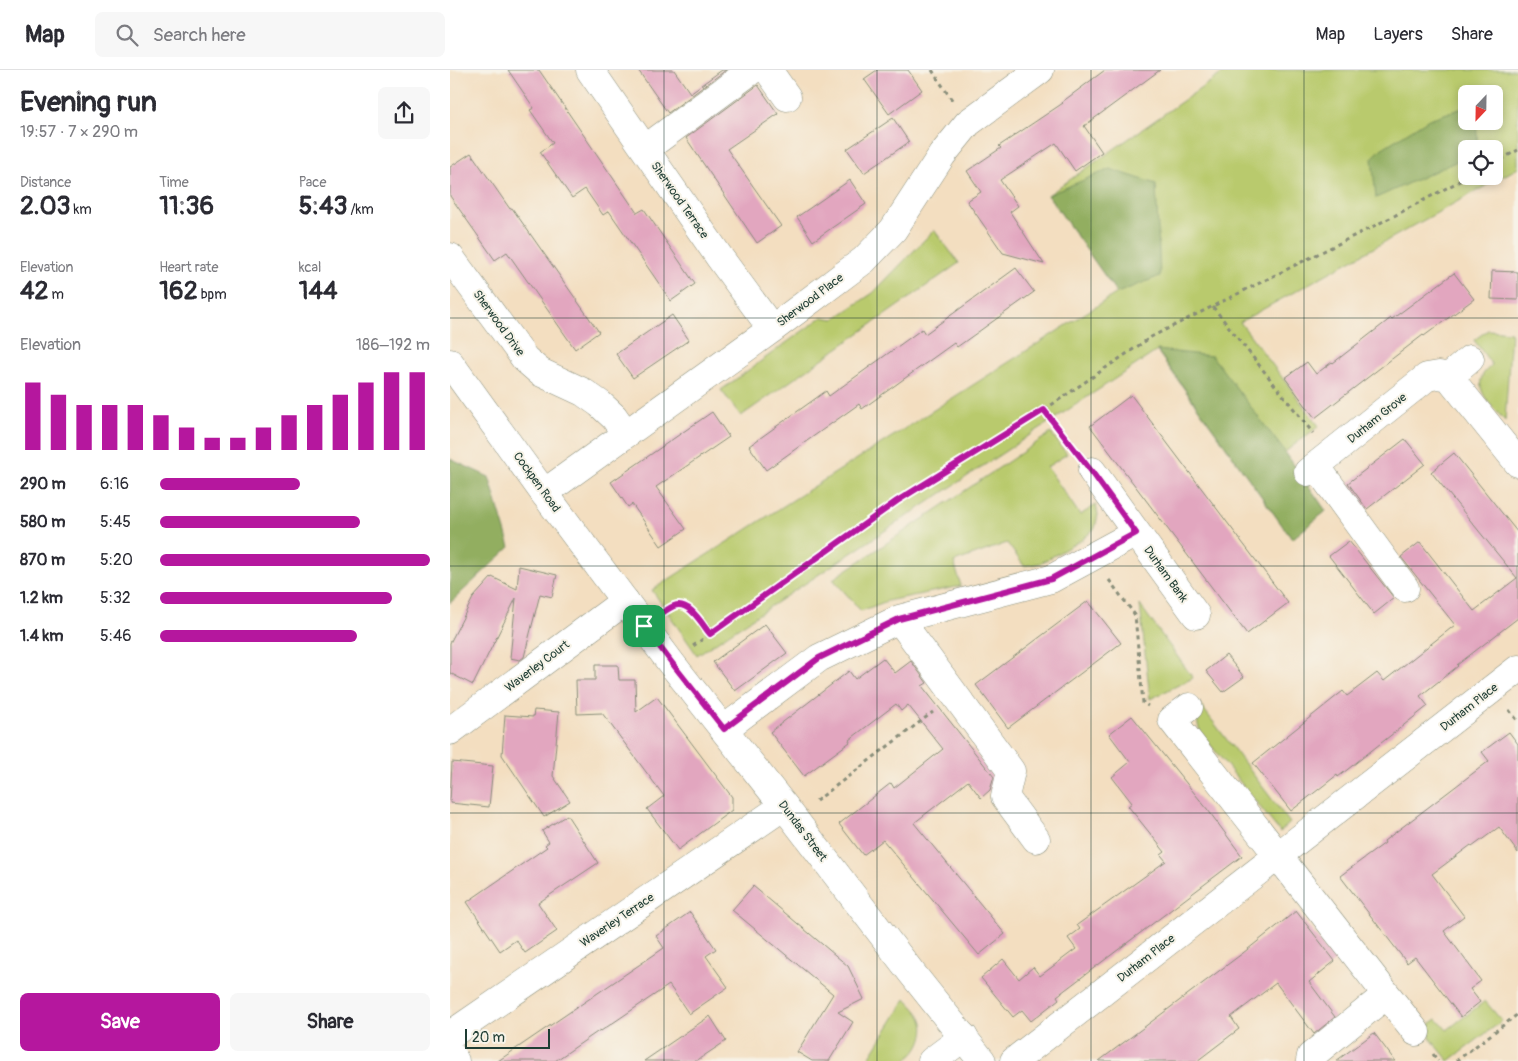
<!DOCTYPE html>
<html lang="en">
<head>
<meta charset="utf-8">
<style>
	:root { --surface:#fff; --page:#f7f7f7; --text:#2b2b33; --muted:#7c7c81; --line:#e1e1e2; --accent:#b5179e }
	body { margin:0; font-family:Pangolin,sans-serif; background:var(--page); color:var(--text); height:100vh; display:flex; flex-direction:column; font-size:19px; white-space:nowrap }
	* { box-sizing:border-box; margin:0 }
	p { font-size:16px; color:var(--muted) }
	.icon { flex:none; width:28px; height:28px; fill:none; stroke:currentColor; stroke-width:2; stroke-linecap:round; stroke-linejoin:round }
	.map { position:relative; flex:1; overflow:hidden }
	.side { display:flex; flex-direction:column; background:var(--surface); width:450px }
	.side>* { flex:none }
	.needle { width:32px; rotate:202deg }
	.fabs { position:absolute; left:1008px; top:15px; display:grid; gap:10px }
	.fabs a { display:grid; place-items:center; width:45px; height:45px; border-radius:8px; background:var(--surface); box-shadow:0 2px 8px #0003; font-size:25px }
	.scale { position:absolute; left:15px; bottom:12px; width:85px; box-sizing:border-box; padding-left:5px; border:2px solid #1f3d34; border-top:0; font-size:14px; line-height:18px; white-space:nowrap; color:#1f3d34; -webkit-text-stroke:4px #f7f3e8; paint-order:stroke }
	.pin { position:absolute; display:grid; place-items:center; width:42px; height:42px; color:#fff; margin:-21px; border-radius:10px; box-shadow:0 2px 8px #0006 }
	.round { display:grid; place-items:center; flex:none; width:52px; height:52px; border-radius:8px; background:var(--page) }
	.headline { display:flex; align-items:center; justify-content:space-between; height:85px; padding:0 20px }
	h1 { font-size:28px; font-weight:800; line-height:38px }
	.figures { display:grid; grid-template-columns:repeat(3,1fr); gap:8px; height:85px; padding:5px 20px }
	.figures div { display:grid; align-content:center }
	.figures b { font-size:25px; font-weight:800 }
	.figures small { font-size:14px; font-weight:400 }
	.figures p { font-size:14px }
	.chart { height:140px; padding:10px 20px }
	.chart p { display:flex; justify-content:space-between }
	.chart svg { width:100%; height:90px; margin-top:5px; stroke:var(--accent); stroke-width:6 }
	.primary-button { display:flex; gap:10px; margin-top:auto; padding:10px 20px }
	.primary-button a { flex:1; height:58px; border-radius:8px; background:var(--accent); color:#fff; font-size:20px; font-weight:800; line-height:58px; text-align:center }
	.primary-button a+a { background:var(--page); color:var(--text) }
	ul { padding:0 20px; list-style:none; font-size:16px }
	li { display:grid; grid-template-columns:80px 60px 1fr; align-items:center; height:38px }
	li i { height:12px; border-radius:6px; background:var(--accent) }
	header { display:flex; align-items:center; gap:30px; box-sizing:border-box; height:70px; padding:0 25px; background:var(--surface); border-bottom:1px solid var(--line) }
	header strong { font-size:24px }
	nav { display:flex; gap:28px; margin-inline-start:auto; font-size:18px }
	.search { width:350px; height:45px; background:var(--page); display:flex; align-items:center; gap:12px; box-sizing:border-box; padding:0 18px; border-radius:8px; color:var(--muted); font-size:19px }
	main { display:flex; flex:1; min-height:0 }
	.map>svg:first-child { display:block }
	.green { fill:#b9ca6d; stroke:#6c8450; fill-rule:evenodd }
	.forest { fill:#92ae60; stroke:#58764a }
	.building { fill:#e2a6bf }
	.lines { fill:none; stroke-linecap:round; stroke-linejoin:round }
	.minor-casing { stroke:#898e7a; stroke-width:29 }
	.major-casing { stroke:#898e7a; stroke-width:29 }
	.path { stroke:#898e7a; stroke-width:3; stroke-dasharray:4 4; stroke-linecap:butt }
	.minor { stroke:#fff; stroke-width:28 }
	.major { stroke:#fff; stroke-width:28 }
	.route-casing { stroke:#fff; stroke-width:10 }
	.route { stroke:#b5179e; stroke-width:6 }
	.grid { fill:none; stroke:#1f3d34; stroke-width:1; stroke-opacity:0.55 }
	.labels { text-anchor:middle; stroke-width:4; stroke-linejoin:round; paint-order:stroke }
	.street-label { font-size:12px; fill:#1f3d34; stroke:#f7f3e8 }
</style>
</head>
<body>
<header>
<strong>Map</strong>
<div class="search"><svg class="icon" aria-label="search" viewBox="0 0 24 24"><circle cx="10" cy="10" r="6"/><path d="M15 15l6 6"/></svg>Search here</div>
<nav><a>Map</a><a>Layers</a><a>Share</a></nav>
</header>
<main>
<section class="side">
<div class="headline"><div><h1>Evening run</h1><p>19:57 · 7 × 290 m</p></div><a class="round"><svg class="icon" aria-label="share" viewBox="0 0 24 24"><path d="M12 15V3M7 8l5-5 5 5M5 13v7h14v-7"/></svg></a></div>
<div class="figures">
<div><p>Distance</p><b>2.03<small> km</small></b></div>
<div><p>Time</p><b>11:36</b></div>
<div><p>Pace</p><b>5:43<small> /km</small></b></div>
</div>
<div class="figures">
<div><p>Elevation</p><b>42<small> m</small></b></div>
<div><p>Heart rate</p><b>162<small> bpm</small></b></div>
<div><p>kcal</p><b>144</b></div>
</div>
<div class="chart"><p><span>Elevation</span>186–192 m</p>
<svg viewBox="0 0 160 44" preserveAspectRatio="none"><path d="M5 44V11M15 44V17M25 44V22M35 44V22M45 44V22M55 44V27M65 44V33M75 44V38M85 44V38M95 44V33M105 44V27M115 44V22M125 44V17M135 44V11M145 44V6M155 44V6"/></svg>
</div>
<ul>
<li><b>290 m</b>6:16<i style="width:52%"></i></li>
<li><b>580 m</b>5:45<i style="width:74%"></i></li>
<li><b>870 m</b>5:20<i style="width:100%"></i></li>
<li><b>1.2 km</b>5:32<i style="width:86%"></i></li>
<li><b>1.4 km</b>5:46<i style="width:73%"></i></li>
</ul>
<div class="primary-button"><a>Save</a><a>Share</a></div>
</section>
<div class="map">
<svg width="1068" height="991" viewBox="0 0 1068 991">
	<rect width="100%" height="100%" fill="#f7f3e8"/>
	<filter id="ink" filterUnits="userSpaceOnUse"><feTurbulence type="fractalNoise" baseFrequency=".02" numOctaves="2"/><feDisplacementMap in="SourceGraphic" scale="10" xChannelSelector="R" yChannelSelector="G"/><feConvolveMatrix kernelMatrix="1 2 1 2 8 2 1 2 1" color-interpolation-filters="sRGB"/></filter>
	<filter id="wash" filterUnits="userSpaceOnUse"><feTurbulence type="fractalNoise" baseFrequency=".0096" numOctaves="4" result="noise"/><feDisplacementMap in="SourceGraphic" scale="20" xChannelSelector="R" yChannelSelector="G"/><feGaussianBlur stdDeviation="1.12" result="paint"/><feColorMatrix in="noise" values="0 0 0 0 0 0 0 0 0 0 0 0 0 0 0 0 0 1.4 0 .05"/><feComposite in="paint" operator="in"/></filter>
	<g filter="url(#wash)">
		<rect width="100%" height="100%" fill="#f3dec0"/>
		<path class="green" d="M777 0H1068V98L790 252 869 356 835 382 876 441 842 469 707 281 247 585 202 520 667 223 598 125ZM1016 24H1044V51H1016ZM1016 79H1044V106H1016Z
			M484 160 509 193 291 346 271 320 372 247 384 249 423 223Z
			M1038 260 1061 262 1055 351C1045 339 1022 320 1034 303 1036 300 1040 297 1042 295L1024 270Z
			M601 363 617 384 597 397 630 445 646 435 648 445 645 458 633 469 591 493 574 496 557 473 504 492 511 516 437 531 411 541 383 509Z
			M690 535 743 608 700 629Z
			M752 637 840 753 830 762 751 663C746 652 746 646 752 637Z
			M456 929C461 935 468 941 471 947 479 963 468 984 453 991 447 991 424 991 417 991Z
			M1035 931 1052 951 999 991 980 968V954L987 949 997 960Z"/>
		<path class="forest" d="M1016 37V51H1026L1028 79H1016V87L926 128 922 88 931 79 979 49Z
			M660 99 706 114 710 206 667 223 598 125Z
			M707 280 762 286 835 382 876 441 842 469Z
			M0 389 39 407 60 477 0 533Z"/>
		<g id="blocks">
			<path class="building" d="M58 0H89L187 143 194 139 245 214 221 231 159 141 153 145 135 119 122 128 90 82 103 73 80 40 84 38Z
				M188 0H224L240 23 272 0H276L218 43Z
				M427 0H458L472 20 439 44 414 9Z
				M655 0H710L634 56 652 82 625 101 606 73 550 110 568 136 560 142 594 194 553 183 517 131 531 122 517 101 551 78 549 76 613 33 612 32Z
				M308 15 328 44 277 79 331 156 307 173 236 68Z
				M443 48 459 72 414 103 397 79Z
				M21 83 60 139 62 138 149 262 125 279 57 182 45 190 0 126V97Z
				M400 110 416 134 363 171 347 147Z
				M566 198 584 222 507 277 504 273 412 339 409 334 316 400 299 376 376 321 379 326 472 259 475 264Z
				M1042 201 1068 202V230L1041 229Z
				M1004 203 1024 229 974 266 973 265 865 348 835 308 857 292 866 304 882 292 883 293 941 248 942 249Z
				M222 245 239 270 183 308 166 284Z
				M681 325 838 533 797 564 640 356Z
				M262 342 279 367 206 417 236 459 211 476 182 434 178 437 161 412Z
				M955 369 975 394 917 439 898 413Z
				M1004 383 1068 463V548L1007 595 1008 596 970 626 978 636 888 707 887 705 841 741 803 693 893 621 897 626 927 603 934 611 1005 555 951 487 970 472 1024 541 1067 508 981 402Z
				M899 471 944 528 924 544 879 486Z
				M69 496 107 505 102 527 90 524 74 587 70 590 60 588 66 528 23 615 0 603V573L23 528 42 507 67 519Z
				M638 531 671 573 558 658 526 615Z
				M315 554 337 583 285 621 263 592Z
				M776 585 794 607 773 622 756 601Z
				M433 588 445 603 461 591 477 613 472 616 544 707 540 720 531 728 518 711 464 753 555 864 529 885 433 770 413 785 389 754 441 713 444 718 493 679 458 635 451 641 446 634 399 670 400 672 354 706 320 662 399 601 405 609Z
				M145 595H168L169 610H185L186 642 207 627 282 727V740L228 780 197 739 214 726 152 643 127 644 126 610H145Z
				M84 640 109 642 103 706 120 731 94 747 52 685 55 645 83 647Z
				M682 646 758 740 792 786 607 926 609 929 581 951 572 940 563 947 531 908 553 889 569 909 583 897 590 906 626 879 618 868 630 859 627 855 716 791 711 785 715 782 678 736 682 733 662 707 680 692 659 664Z
				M1059 662 1068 674V783L1049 757 1022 777 1021 775 982 804 1014 846 994 861 1031 911 1020 919 1030 932 1011 947 965 887 957 893 890 806 935 773 934 771 1039 691 1032 682Z
				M2 692 43 696 39 737 0 733Z
				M117 745 148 793 88 833 107 861 75 883 66 870 50 881 17 832 97 777 95 775 99 772 92 761Z
				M303 816 398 896 414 929 388 942 403 952 379 991H362L347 982 383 924 282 840Z
				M846 841 885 891 859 912 885 947 864 964 826 913 781 947 789 959 747 991H649L793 883Z
				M240 842 266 879 256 886 278 917 239 944 219 915 151 961 150 960 105 991H48L214 878 206 866Z
				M260 946 276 971 246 991H194Z
				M924 963 945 991H886Z"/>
		</g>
	</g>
	<g filter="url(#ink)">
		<use href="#blocks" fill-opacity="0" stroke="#898e7a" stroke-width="1"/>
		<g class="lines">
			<defs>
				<path id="minor" d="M140 0 270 188 322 259
					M318 0 337 27
					M195 79 302 0
					M0 187 75 289 90 302 133 322 150 334 164 347 176 364
					M999 307 1020 289
					M866 396 955 518
					M642 401 746 545
					M858 402 977 307 989 305 999 307 1068 393
					M94 423 322 259 414 190 443 160 492 85 518 53 590 0
					M449 549 561 701 555 727 586 769
					M739 637 722 650 966 962
					M274 659 369 588 449 549 601 509 686 463
					M0 661 175 531
					M0 965 334 736
					M0 983 5 991
					M482 991 514 967
					M564 991 1068 599
					M860 991 861 986 936 925"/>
				<path id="major" d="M0 293 94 423 221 593 334 736 461 902 532 991"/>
			</defs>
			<use href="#minor" class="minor-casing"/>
			<use href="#major" class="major-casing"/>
			<path class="path" d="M482 0 502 30
				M1044 93 1068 80
				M763 237 863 363
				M594 340 626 380
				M659 510 685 545 693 633 698 636
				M217 541C237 527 248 548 260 563
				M243 576 447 431 594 340 701 267 944 146 1019 106
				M1059 640 1068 651
				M366 731 483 642
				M983 984 988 991
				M1006 991 1068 944"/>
			<use href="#minor" class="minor"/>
			<use href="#major" class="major"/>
		</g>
	</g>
	<g class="lines" filter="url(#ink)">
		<defs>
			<path id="route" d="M594 340 642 402 686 463 601 509 449 549 369 588 274 659 222 593 194 556C202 551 216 539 224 536 239 530 252 554 260 564L447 431Z"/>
		</defs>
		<use href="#route" class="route-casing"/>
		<use href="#route" class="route"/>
	</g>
	<path class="grid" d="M214 0V991M427 0V991M641 0V991M854 0V991M0 248H1068M0 496H1068M0 743H1068"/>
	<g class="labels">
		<g class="street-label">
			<text transform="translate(230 130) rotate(55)" y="4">Sherwood Terrace</text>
			<text transform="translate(360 230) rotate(-37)" y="4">Sherwood Place</text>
			<text transform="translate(49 253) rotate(54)" y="4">Sherwood Drive</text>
			<text transform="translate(927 348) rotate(-39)" y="4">Durham Grove</text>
			<text transform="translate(87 412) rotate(54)" y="4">Cockpen Road</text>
			<text transform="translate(716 504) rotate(54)" y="4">Durham Bank</text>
			<text transform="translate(87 596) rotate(-37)" y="4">Waverley Court</text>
			<text transform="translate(1019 637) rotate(-38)" y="4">Durham Place</text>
			<text transform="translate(353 761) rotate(53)" y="4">Dundas Street</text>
			<text transform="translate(167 850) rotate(-34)" y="4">Waverley Terrace</text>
			<text transform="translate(696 888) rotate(-38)" y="4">Durham Place</text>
		</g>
	</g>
</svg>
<div class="fabs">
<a><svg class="needle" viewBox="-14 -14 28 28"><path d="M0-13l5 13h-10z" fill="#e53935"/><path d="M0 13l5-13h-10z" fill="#7c7c81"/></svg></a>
<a><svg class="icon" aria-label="locate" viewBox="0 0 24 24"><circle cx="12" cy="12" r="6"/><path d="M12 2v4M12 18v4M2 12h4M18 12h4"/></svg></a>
</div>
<div class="scale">20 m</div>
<div class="pin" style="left:194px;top:556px;background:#1e9e55"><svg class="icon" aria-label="arrive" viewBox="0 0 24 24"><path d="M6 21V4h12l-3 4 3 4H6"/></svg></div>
</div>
</main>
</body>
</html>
